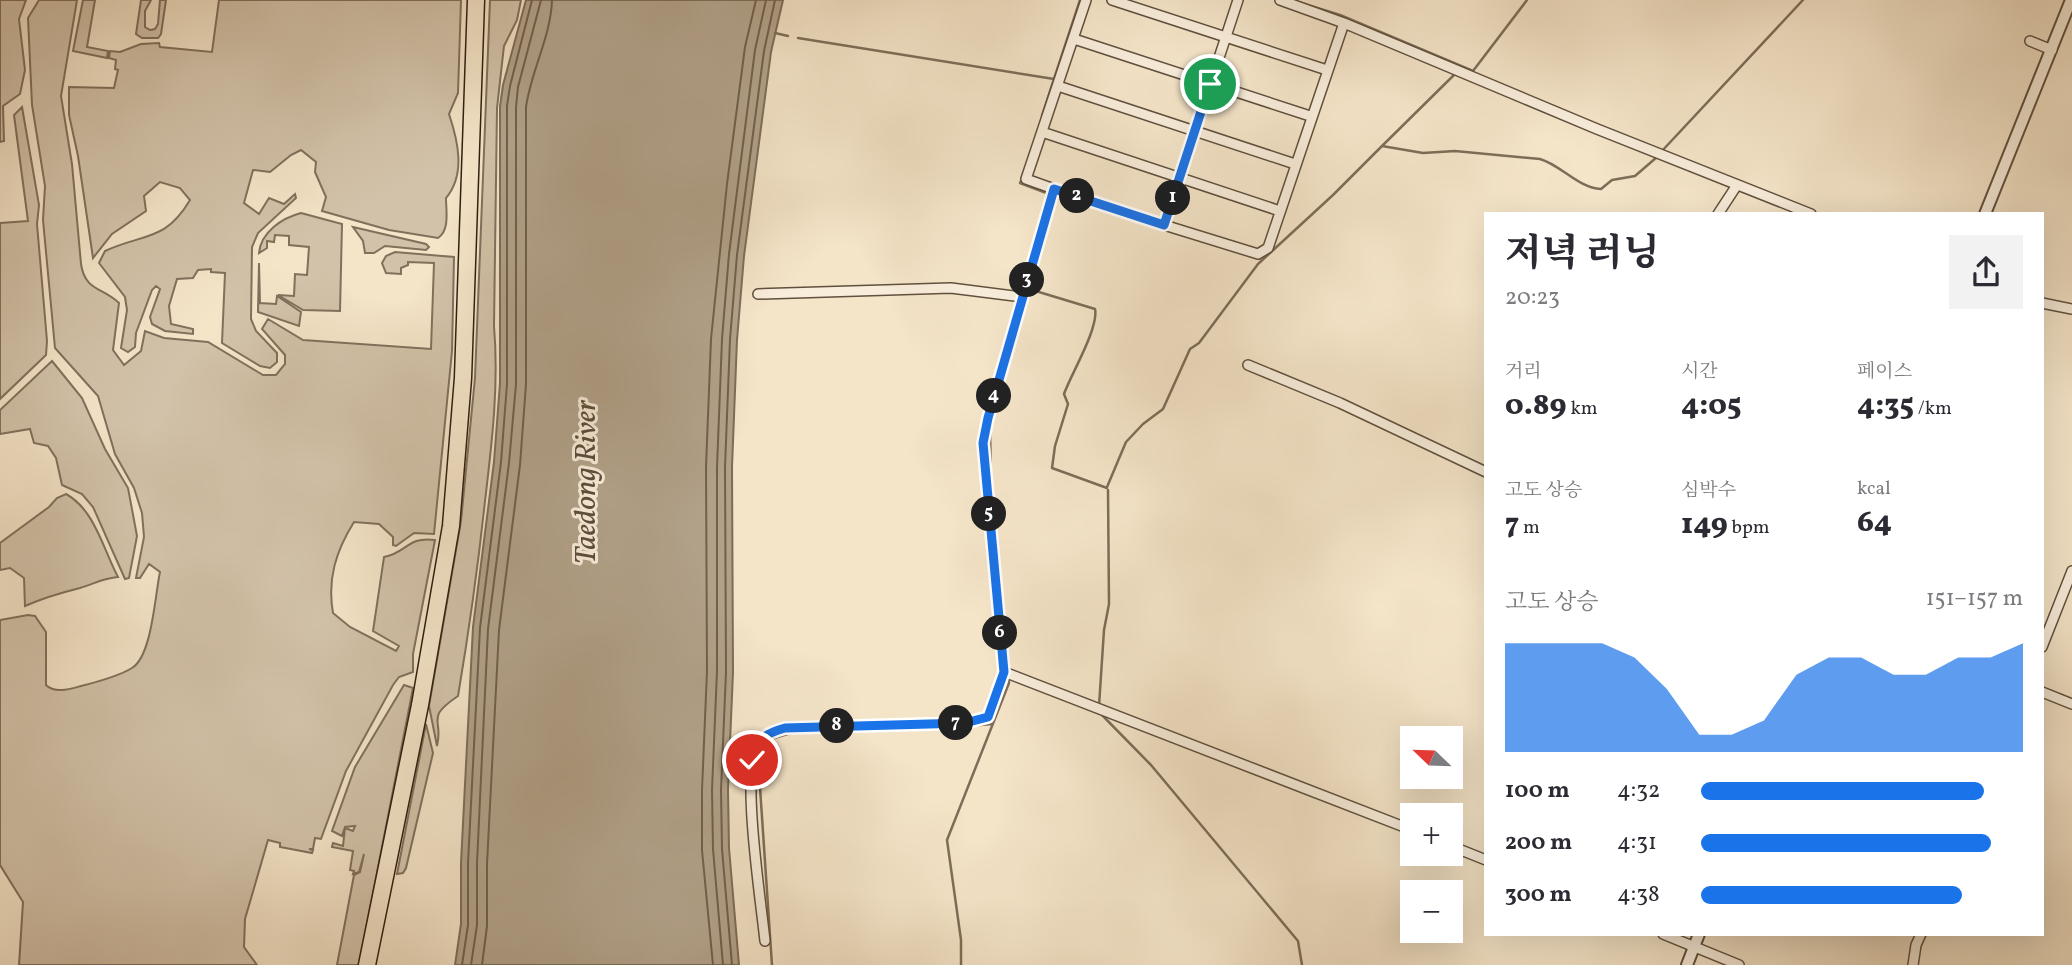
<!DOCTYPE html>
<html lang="ko">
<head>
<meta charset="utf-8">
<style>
	:root { --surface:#fff; --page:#f2f2f3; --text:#2b2b33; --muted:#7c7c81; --accent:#1a73e8 }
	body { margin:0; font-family:Vollkorn,"Noto Serif KR",serif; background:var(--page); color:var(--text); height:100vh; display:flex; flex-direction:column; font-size:26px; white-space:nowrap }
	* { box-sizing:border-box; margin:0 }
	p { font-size:23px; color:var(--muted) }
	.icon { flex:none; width:38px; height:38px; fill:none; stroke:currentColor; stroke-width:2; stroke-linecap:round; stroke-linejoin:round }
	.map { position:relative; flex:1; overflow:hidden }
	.sheet { position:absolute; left:1484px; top:212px; width:560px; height:724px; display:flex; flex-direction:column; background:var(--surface); border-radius:0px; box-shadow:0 7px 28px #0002 }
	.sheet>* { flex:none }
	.needle { width:46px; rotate:293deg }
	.buttons { position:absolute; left:1400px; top:726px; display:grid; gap:14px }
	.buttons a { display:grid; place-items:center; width:63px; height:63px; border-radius:0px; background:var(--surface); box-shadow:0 7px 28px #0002; font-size:35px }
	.pin { position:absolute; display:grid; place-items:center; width:60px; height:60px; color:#fff; margin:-30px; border:4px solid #fff; border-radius:50%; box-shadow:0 2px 7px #0007 }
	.km { position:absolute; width:35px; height:35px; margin:-18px; border-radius:50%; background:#222; color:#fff; font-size:19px; line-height:35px; text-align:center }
	.round { display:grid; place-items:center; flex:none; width:74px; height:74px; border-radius:0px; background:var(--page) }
	.summary { display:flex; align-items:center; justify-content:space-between; height:119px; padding:0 21px }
	h1 { font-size:38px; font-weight:800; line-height:52px }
	.figures { display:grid; grid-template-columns:repeat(3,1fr); gap:10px; height:119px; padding:7px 21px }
	.figures div { display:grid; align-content:center }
	.figures b { font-size:30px; font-weight:800 }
	.figures small { font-size:19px; font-weight:400 }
	.figures p { font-size:19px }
	.chart { height:196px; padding:14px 21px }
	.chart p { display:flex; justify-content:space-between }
	.chart svg { width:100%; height:126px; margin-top:7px; fill:var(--accent); opacity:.7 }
	ul { padding:0 21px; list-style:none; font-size:23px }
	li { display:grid; grid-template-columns:112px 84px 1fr; align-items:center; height:52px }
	li i { height:18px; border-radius:9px; background:var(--accent) }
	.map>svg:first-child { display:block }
	.green { fill:#d2c2a9; stroke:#80705c; stroke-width:2 }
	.water { fill:#b1a189; stroke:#7d6d58; stroke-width:2 }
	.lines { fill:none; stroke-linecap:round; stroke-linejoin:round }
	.shore { stroke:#70604c; stroke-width:2 }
	.stream { stroke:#7d6d58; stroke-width:2.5 }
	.minor-casing { stroke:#60503d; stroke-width:12 }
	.tertiary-casing { stroke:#60503d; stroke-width:14 }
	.trunk-casing { stroke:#2e1e0f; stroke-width:19 }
	.minor { stroke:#f8eddb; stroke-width:9 }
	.tertiary { stroke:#f8eddb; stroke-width:10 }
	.trunk { stroke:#f4e4c8; stroke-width:16 }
	.route-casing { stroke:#fff; stroke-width:14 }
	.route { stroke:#1a73e8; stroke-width:9 }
	.labels { text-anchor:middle; stroke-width:6; stroke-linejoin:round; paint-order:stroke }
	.water-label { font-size:30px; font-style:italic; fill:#5c4c3a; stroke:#f8eddb }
</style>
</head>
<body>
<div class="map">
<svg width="2072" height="965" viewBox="0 0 2072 965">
	<rect width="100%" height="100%" fill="#f4e4c8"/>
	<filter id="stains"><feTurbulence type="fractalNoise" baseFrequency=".00286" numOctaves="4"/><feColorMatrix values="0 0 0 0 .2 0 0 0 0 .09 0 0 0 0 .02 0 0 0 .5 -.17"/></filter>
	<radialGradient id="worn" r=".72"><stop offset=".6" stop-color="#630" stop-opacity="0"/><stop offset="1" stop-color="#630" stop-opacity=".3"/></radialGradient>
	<path class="green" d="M0 0H26L19 19 25 70 20 94 3 106 4 141 0 142Z
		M39 0H77L61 96 72 164 81 264C85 291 102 287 119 303L113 350 124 365 141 351 145 331 164 338 208 342 263 375H276L285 364V355L262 329 268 319 303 340 431 349 434 263 408 262V265L401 268V274L386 273 382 263 386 256 395 252 454 257 452 351 434 534 414 533 396 546 393 545V537L379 524 354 522C336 551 327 579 333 613L350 627 396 651 399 646 373 631 384 557C407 553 407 536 435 540L413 654V672L399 677 393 685 346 771 321 839 315 838 313 849H309L313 850 312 853 280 847V843L268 840 245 919 244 947 257 965H19L23 902 0 865V620L28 615 35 616 46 632V685C55 694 70 689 81 686 97 682 119 676 132 668 152 656 155 595 160 572L149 564 140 578H136L144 537 142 513 134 488 115 454 98 396 55 348 43 220 45 186 32 105 28 18Z
		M83 0H95L87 47 108 51 107 58 73 51Z
		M141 0H151L145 11V27L150 30 155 29 158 24 160 0H166L161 34 158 38H142L136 34Z
		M219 0H461L458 93 449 114C458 141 466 174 446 198 446 211 450 230 438 238L389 230 322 211 326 197 315 172 316 162 301 150 291 155 270 172 253 170 244 203 259 214 269 198 284 204 295 194 296 198 258 233 252 247 251 319 256 331 277 353V362L270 368 260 366 222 343 225 273 211 272V269L198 270 193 278 177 279 169 306 171 324 193 329V334L165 331 152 324 150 317 160 289 156 286 152 290 136 333 135 347 128 352 121 348 127 310 125 297 99 263 105 251C144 233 165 242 190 200L180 188 160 182 144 196 146 211 112 234 93 258 78 156 69 115V87L114 88 118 70 115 69 116 60 109 58 110 51 120 52 141 44 159 43 160 47 212 52Z
		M490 0H521L517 20 504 46 497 108 494 326C499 385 492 442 485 501 478 566 469 631 458 696 424 719 444 719 437 746L429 706 461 521 475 378Z
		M22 107 39 205 37 224 47 341 46 355 0 399V223L28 221 14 115Z
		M301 213 342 224 340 311 303 310 278 295 294 296 295 274 307 275 309 247 289 245V236L275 235 274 242 267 241V248L259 253C261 232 282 218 301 213Z
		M353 227 426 244 429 247 426 250 385 246 374 253H365L363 241Z
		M259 263 260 303 276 304 277 296 301 312 299 326 258 312Z
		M52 361 82 398 105 449 128 488 137 536 129 578 125 579 93 507 82 494 62 485 56 458 48 446 34 443 30 429 0 434V410Z
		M66 494C95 510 103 549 118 577 103 578 94 584 80 588 60 593 43 598 25 606L24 578 10 568 0 570V543L49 507 57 498Z
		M404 685 413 688 359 965H337L354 875 360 872 364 854 359 872 353 874 354 871 350 870 353 851 332 847 333 843 343 846 345 828 353 831 355 826 345 827 342 836 332 831 355 767Z
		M426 724 433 753 406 868 403 873 397 874Z"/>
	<path class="water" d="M526 0H783L771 52 744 256 737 340 732 467 733 672 728 790 729 848 739 965H455L461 924V863L473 627 494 462 500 383V106L503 85Z"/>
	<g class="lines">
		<path class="shore" d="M462 965 468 925V863L480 628 501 462 507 384V106L510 86 532 0
			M471 965 477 925V863L488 629 509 463 516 384V107L518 87 541 0
			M482 965 487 926V864L499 630 520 465 526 384V107C531 71 551 36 552 0
			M713 965 702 850V790L707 671 706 467 711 339 727 184 745 47 756 0
			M723 965 713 849 712 790 717 671V467L722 339 729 254 755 50 766 0
			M732 965 722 849 721 790 726 672 725 467 730 339 737 255 764 51 775 0"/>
		<path class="stream" d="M1298 2 1340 15 1473 71 1527 0
			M775 33 788 36
			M798 38 1054 79 1080 0
			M1042 116 1054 79
			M1382 146 1457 72
			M1661 152 1803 0
			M1022 179 1020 183 1049 194
			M1041 250 1055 197
			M1029 289 1095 309C1099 328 1071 374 1064 394L1068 404 1055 446 1052 468 1107 488
			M990 428 991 484
			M1107 487 1126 442 1143 424 1163 409 1190 349 1199 343 1258 264 1333 195 1382 146 1423 153 1455 151 1540 159C1561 165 1578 188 1601 189L1612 180 1635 176 1657 157
			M1099 706 1104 630 1109 604 1108 490
			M1100 713 1151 765 1298 941 1302 965
			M968 726 993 724
			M772 965 758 758 768 740 794 732
			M961 965V940L947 840 1009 683 1008 676"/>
		<defs>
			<path id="minor" d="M1112 0 1327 70
				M1280 0 1344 23 1597 129 1811 214
				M1074 39 1310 116
				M2030 41 2052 50
				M1058 86 1295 164
				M1042 132 1280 211
				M1054 189 1164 225 1238 0
				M1718 214 1737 185
				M1164 225 1258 254 1268 248 1344 23
				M758 294 951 288 1022 297
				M2042 303 2072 309
				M1248 365 1340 403 1486 472
				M2042 647 2072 571
				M1004 672 1412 830
				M2042 692 2072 704
				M1451 846 1486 860
				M1663 934 1739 965
				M765 941C761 902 742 778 756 748 762 735 771 732 785 728L965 723 988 717 1004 672 983 443 988 418 1054 189 1026 179 1086 0
				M1913 965 1916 945 1921 934"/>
			<path id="tertiary" d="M1985 214 2071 0
				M1687 965 1699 934"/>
			<path id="trunk" d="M367 965 420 705 451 526 463 378 476 0"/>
		</defs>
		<use href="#minor" class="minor-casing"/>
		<use href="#tertiary" class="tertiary-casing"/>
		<use href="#trunk" class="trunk-casing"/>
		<use href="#minor" class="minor"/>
		<use href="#tertiary" class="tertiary"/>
		<use href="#trunk" class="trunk"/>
	</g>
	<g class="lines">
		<defs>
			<path id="route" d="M752 760C759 739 763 734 785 728L965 723 988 717 1004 672 983 443 988 418 1054 189 1164 225 1210 84"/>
		</defs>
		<use href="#route" class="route-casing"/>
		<use href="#route" class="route"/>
	</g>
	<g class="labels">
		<g class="water-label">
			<text transform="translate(585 482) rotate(-90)" y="10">Taedong River</text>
		</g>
	</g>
	<rect width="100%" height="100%" filter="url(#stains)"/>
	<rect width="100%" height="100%" fill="url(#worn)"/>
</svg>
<div class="buttons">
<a><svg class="needle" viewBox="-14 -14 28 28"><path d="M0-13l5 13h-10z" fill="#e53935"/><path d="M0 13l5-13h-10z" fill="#7c7c81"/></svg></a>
<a>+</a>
<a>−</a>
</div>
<div class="pin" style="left:1210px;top:84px;background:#1e9e55"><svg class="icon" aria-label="arrive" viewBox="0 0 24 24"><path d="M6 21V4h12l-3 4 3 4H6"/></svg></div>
<div class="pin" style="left:752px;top:760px;background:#d93025"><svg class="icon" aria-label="check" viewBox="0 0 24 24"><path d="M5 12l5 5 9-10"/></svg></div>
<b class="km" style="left:1173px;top:198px">1</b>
<b class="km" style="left:1077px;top:196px">2</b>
<b class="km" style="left:1027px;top:280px">3</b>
<b class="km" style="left:994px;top:396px">4</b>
<b class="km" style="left:989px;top:514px">5</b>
<b class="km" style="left:1000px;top:633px">6</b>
<b class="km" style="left:956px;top:723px">7</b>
<b class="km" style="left:837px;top:726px">8</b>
<section class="sheet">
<div class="summary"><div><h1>저녁 러닝</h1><p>20:23</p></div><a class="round"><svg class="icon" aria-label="share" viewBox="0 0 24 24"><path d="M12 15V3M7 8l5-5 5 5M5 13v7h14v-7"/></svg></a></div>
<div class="figures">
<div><p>거리</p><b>0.89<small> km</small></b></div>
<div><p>시간</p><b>4:05</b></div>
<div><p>페이스</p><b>4:35<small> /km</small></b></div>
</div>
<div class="figures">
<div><p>고도 상승</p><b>7<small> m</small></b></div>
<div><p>심박수</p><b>149<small> bpm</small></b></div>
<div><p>kcal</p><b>64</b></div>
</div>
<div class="chart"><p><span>고도 상승</span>151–157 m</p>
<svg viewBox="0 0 160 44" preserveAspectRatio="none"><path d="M0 44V6L10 6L20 6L30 6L40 11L50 22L60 38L70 38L80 33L90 17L100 11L110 11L120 17L130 17L140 11L150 11L160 6V44z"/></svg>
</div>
<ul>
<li><b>100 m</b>4:32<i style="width:88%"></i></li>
<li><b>200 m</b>4:31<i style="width:90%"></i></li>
<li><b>300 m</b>4:38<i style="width:81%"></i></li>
</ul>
</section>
</div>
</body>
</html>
